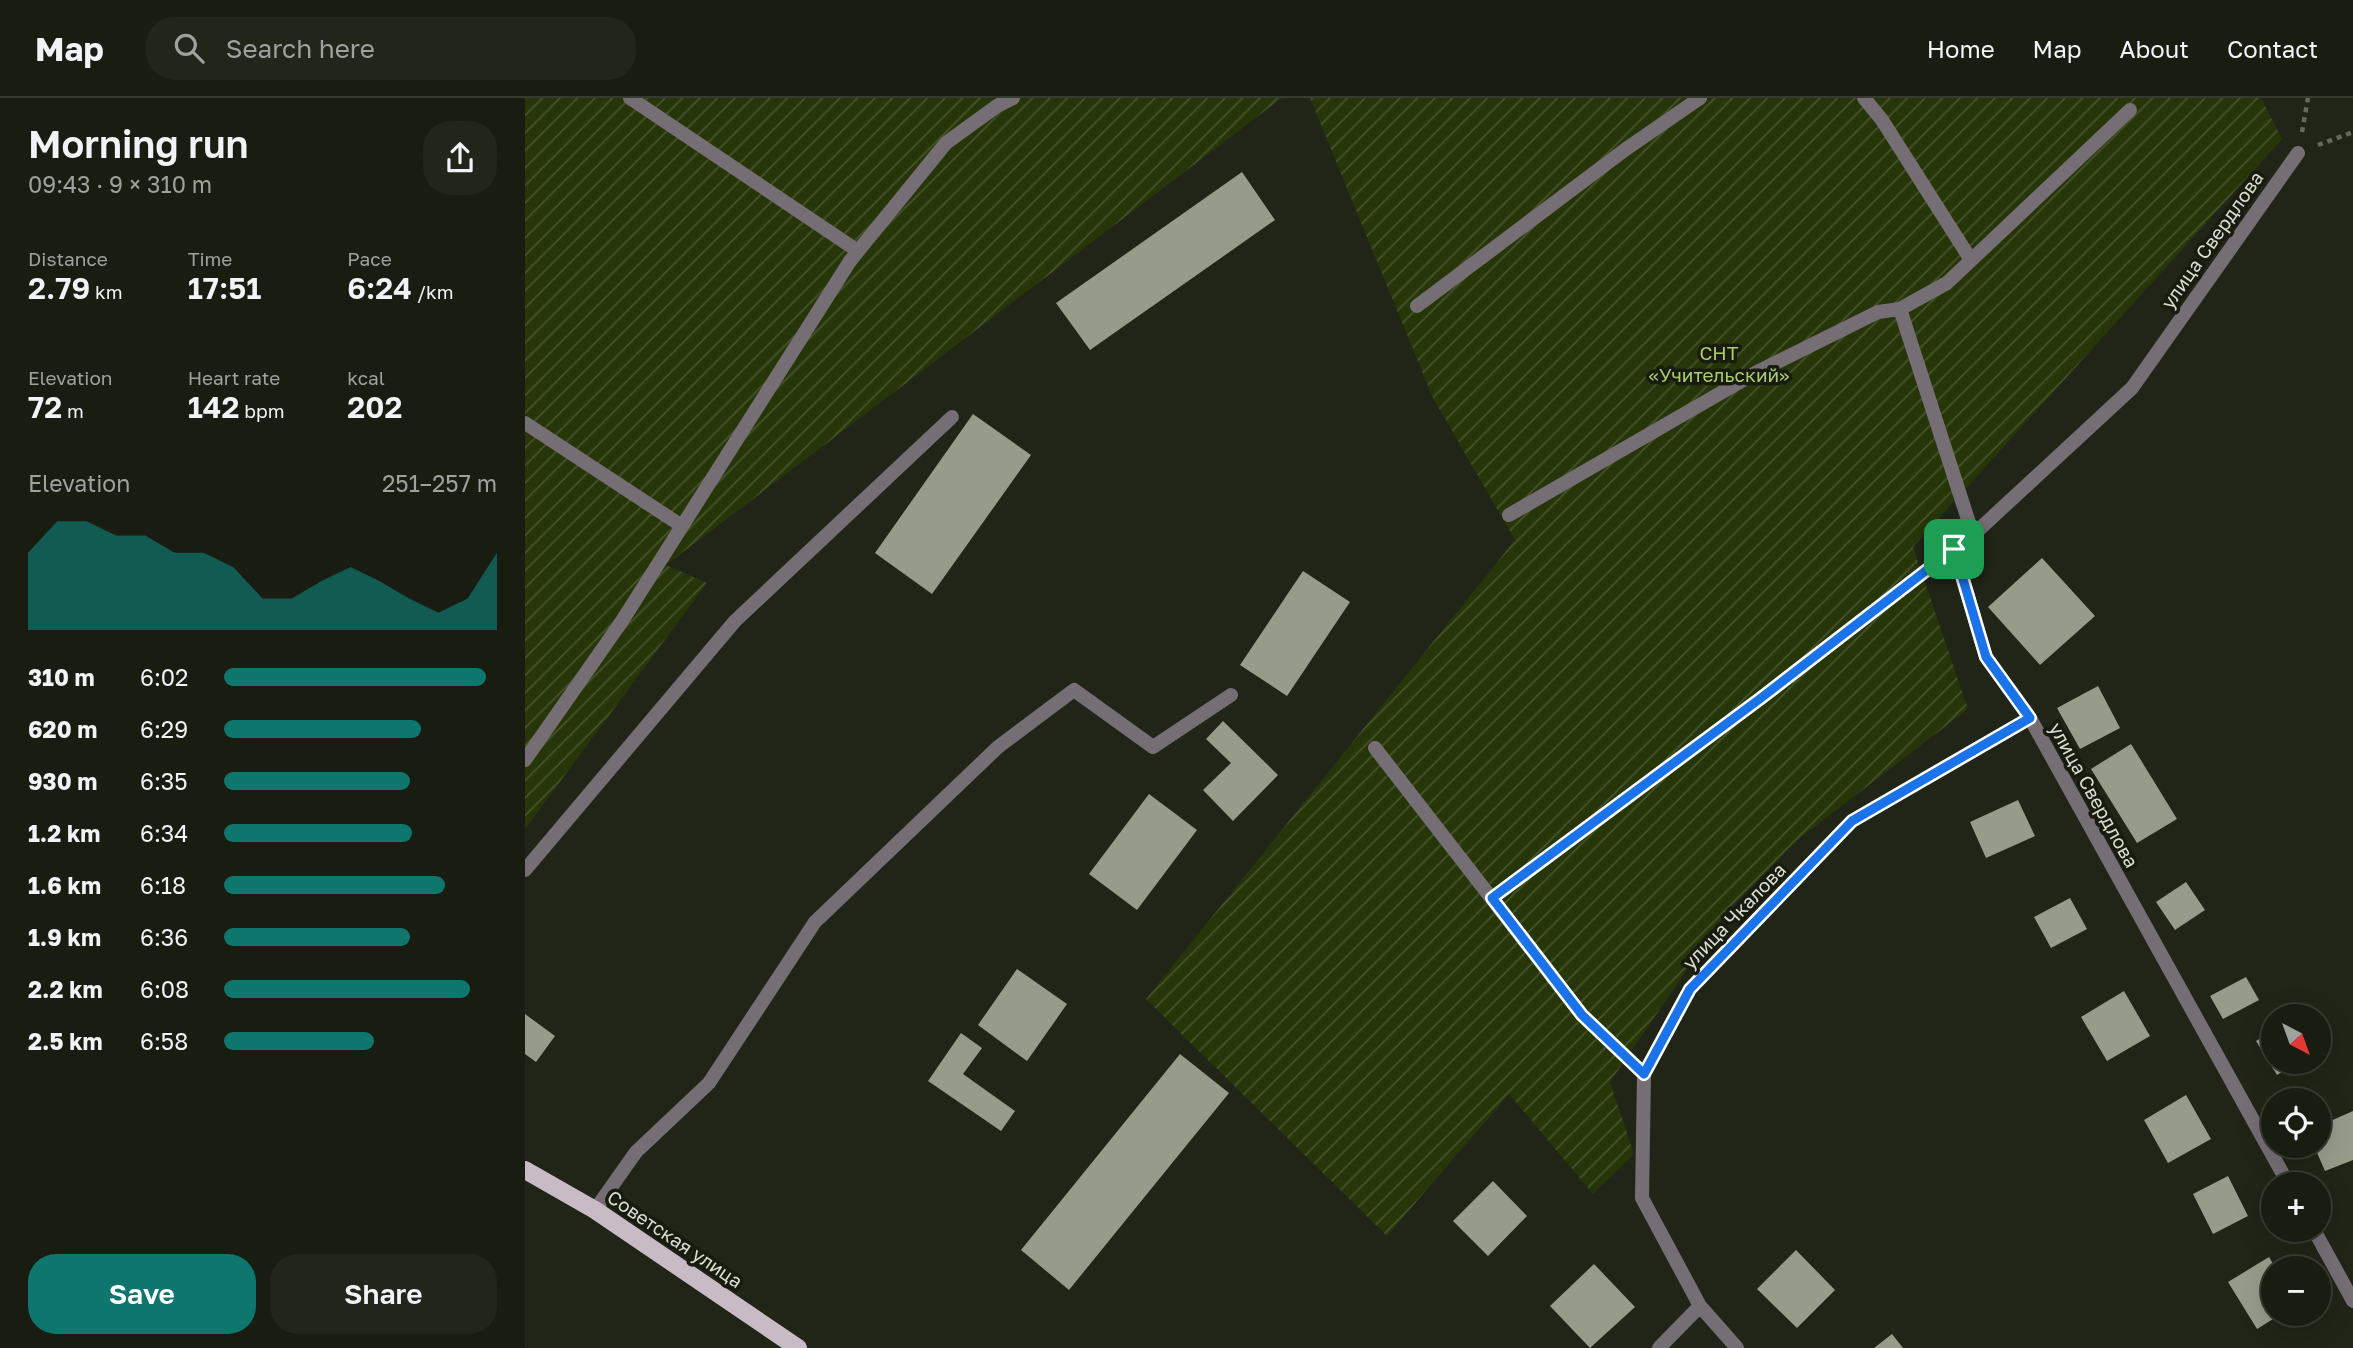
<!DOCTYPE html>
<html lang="en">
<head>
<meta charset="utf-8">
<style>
	:root { --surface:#181c11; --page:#21251a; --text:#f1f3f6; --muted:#9fa19f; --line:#363a31; --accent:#0f766e }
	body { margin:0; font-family:"Golos Text",sans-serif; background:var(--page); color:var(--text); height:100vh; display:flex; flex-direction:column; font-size:26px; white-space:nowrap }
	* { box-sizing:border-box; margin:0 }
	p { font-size:23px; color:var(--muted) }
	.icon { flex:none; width:38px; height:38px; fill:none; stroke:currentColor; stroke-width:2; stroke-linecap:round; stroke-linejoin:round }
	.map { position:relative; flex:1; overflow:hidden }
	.sheet { display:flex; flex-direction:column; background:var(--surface); width:525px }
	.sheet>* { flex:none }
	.needle { width:46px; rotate:139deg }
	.controls { position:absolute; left:1736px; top:906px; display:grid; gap:14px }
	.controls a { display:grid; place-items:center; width:70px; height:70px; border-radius:50%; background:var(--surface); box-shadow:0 7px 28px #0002,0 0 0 2px var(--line); font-size:35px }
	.pin { position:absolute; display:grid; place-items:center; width:60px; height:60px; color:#fff; margin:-30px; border-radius:14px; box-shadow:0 4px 10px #0006 }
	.round { display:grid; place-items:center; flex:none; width:74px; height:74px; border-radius:28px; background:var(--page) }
	.head { display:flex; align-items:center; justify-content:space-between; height:119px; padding:0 28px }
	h1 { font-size:38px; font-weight:600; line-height:52px }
	.metrics { display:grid; grid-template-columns:repeat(3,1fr); gap:10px; height:119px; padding:7px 28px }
	.metrics div { display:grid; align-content:center }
	.metrics b { font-size:30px; font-weight:600 }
	.metrics small { font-size:19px; font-weight:400 }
	.metrics p { font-size:19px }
	.chart { height:196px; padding:14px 28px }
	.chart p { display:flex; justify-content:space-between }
	.chart svg { width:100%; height:126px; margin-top:7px; fill:var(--accent); opacity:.7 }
	.button { display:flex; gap:14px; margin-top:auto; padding:14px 28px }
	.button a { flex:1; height:80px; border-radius:28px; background:var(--accent); color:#fff; font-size:28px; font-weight:600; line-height:80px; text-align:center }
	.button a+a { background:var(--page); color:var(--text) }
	ul { padding:0 28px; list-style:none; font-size:23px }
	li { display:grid; grid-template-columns:112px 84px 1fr; align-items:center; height:52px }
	li i { height:18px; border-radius:9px; background:var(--accent) }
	header { display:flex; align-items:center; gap:42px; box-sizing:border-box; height:98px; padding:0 35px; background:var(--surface); border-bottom:2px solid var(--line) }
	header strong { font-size:33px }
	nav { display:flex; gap:38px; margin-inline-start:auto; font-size:24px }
	.search { width:490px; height:63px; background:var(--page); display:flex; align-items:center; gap:18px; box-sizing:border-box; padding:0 24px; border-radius:28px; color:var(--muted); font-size:26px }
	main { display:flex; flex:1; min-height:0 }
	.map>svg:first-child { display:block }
	.garden { fill:url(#garden-furrows) }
	.building { fill:#959c8a }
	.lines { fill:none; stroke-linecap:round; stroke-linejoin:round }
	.path { stroke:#65695d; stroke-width:4.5; stroke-dasharray:5 5; stroke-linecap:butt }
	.lane { stroke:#756e74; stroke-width:14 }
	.street { stroke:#756e74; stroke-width:14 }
	.primary { stroke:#c9bbc6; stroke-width:18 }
	.route-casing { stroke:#fff; stroke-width:14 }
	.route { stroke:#1a73e8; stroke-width:9 }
	.labels { text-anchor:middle; stroke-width:7; stroke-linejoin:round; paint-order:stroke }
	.street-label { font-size:19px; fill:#d9ddd4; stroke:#171c0e }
	.park-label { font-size:19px; fill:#abcd6e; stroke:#171c0e }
</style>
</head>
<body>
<header>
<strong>Map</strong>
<div class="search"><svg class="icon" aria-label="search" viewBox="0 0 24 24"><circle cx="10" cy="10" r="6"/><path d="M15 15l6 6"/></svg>Search here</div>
<nav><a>Home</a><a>Map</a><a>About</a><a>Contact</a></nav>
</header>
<main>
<section class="sheet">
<div class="head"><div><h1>Morning run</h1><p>09:43 · 9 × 310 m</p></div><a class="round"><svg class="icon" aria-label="share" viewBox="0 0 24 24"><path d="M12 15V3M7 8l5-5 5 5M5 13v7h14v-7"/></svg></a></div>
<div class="metrics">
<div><p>Distance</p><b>2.79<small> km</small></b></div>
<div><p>Time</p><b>17:51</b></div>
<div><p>Pace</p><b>6:24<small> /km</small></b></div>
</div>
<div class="metrics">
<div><p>Elevation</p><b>72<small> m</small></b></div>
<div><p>Heart rate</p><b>142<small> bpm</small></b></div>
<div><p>kcal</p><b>202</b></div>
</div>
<div class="chart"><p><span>Elevation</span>251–257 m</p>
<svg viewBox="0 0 160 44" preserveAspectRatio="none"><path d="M0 44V17L10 6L20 6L30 11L40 11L50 17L60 17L70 22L80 33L90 33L100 27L110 22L120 27L130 33L140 38L150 33L160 17V44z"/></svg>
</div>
<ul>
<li><b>310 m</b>6:02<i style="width:96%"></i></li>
<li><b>620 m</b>6:29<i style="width:72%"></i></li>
<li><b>930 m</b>6:35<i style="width:68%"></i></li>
<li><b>1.2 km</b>6:34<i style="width:69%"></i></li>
<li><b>1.6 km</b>6:18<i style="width:81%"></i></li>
<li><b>1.9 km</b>6:36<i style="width:68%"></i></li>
<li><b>2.2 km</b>6:08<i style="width:90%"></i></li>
<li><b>2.5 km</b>6:58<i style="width:55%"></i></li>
</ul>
<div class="button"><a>Save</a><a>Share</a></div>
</section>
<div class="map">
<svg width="1828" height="1250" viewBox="0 0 1828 1250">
	<defs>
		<pattern id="garden-furrows" width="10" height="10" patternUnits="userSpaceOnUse" patternTransform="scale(1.75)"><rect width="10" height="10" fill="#273609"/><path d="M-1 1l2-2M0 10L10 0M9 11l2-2" fill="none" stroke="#46532c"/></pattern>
	</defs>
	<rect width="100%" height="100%" fill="#202517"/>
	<path class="garden" d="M0 0H757L141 467 182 485 0 731Z
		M785 0H1736L1757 41 1388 449 1443 611 1271 743 1202 813 1085 984 1109 1056 1068 1096 984 996 862 1138 621 901 990 442 908 300Z"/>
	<path class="building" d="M717 74 750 122 565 252 531 205Z
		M448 316 506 357 407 496 350 455Z
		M1517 460 1570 518 1515 567 1463 509Z
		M778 473 825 504 762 598 715 567Z
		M1573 588 1595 630 1555 651 1532 610Z
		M698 623 753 677 708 723 678 692 706 665 681 641Z
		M1606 646 1652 721 1612 745 1566 671Z
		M624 696 672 732 612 812 564 776Z
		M1493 702 1510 738 1461 760 1445 724Z
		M1661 784 1680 812 1650 832 1631 804Z
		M1545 800 1562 831 1526 850 1509 819Z
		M492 871 542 906 502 963 453 927Z
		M1721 879 1734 902 1698 921 1685 898Z
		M1599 893 1625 938 1582 963 1556 919Z
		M0 916 30 938 11 964 0 956Z
		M1748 933V964H1774L1752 977 1731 943Z
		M436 935 457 950 438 976 490 1013 476 1033 403 983Z
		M655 956 704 995 544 1192 496 1152Z
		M1661 997 1686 1041 1643 1065 1619 1022Z
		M1828 1013V1062L1800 1073 1789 1048H1794V1028Z
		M1703 1078 1723 1118 1688 1136 1668 1096Z
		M968 1083 1002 1118 963 1158 928 1123Z
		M1271 1152 1310 1192 1272 1230 1232 1191Z
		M1744 1159 1751 1171H1748V1216H1756L1732 1231 1703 1184Z
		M1069 1166 1110 1209 1065 1250 1025 1208Z
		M1367 1236 1378 1250H1349Z"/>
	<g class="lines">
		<path class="path" d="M1777 34 1783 0
			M1793 47 1828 34"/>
		<path class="lane" d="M105 0 333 153
			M1339 0 1357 22 1446 162
			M892 208 1101 51 1175 0
			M1375 211 1422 185 1605 12
			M0 325 157 428
			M984 417 1232 274 1353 214 1375 211 1448 437
			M850 650 1057 917 1119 976
			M0 662 97 523 325 163 421 45 472 8 488 0
			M967 800 1236 600 1429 451"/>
		<path class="street" d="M0 772 210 523 427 319
			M1764 1087 1505 620 1461 559 1429 451 1448 437 1607 290 1773 55
			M70 1112 111 1054 184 985 290 824 473 649 549 592 628 649 706 597
			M1789 1132 1828 1203
			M1134 1250 1175 1208
			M1212 1250 1175 1208 1117 1100 1119 976 1165 891 1327 723 1505 620"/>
		<path class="primary" d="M0 1072 70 1112 273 1250"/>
	</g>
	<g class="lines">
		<defs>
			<path id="route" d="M1429 451 1461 559 1505 620 1327 723 1165 891 1119 976 1057 917 967 800 1236 600Z"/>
		</defs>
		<use href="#route" class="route-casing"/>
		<use href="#route" class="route"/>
	</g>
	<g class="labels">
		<g class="street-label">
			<text transform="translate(1687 142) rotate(-55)" y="7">улица Свердлова</text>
			<text transform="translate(1569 697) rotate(61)" y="7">улица Свердлова</text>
			<text transform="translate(1209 818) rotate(-46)" y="7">улица Чкалова</text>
			<text transform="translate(150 1141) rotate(34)" y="7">Советская улица</text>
		</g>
		<g class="park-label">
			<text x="1194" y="262">СНТ<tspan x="1194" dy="22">«Учительский»</tspan></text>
		</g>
	</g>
</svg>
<div class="controls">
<a><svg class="needle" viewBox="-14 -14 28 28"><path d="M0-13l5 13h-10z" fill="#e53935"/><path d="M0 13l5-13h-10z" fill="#9fa19f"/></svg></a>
<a><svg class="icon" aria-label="locate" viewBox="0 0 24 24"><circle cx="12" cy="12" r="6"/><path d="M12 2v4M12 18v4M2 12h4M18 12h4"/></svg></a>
<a>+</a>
<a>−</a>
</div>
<div class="pin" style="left:1429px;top:451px;background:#1e9e55"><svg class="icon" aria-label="arrive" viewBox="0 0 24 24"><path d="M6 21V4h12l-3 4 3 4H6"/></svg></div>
</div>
</main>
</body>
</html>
